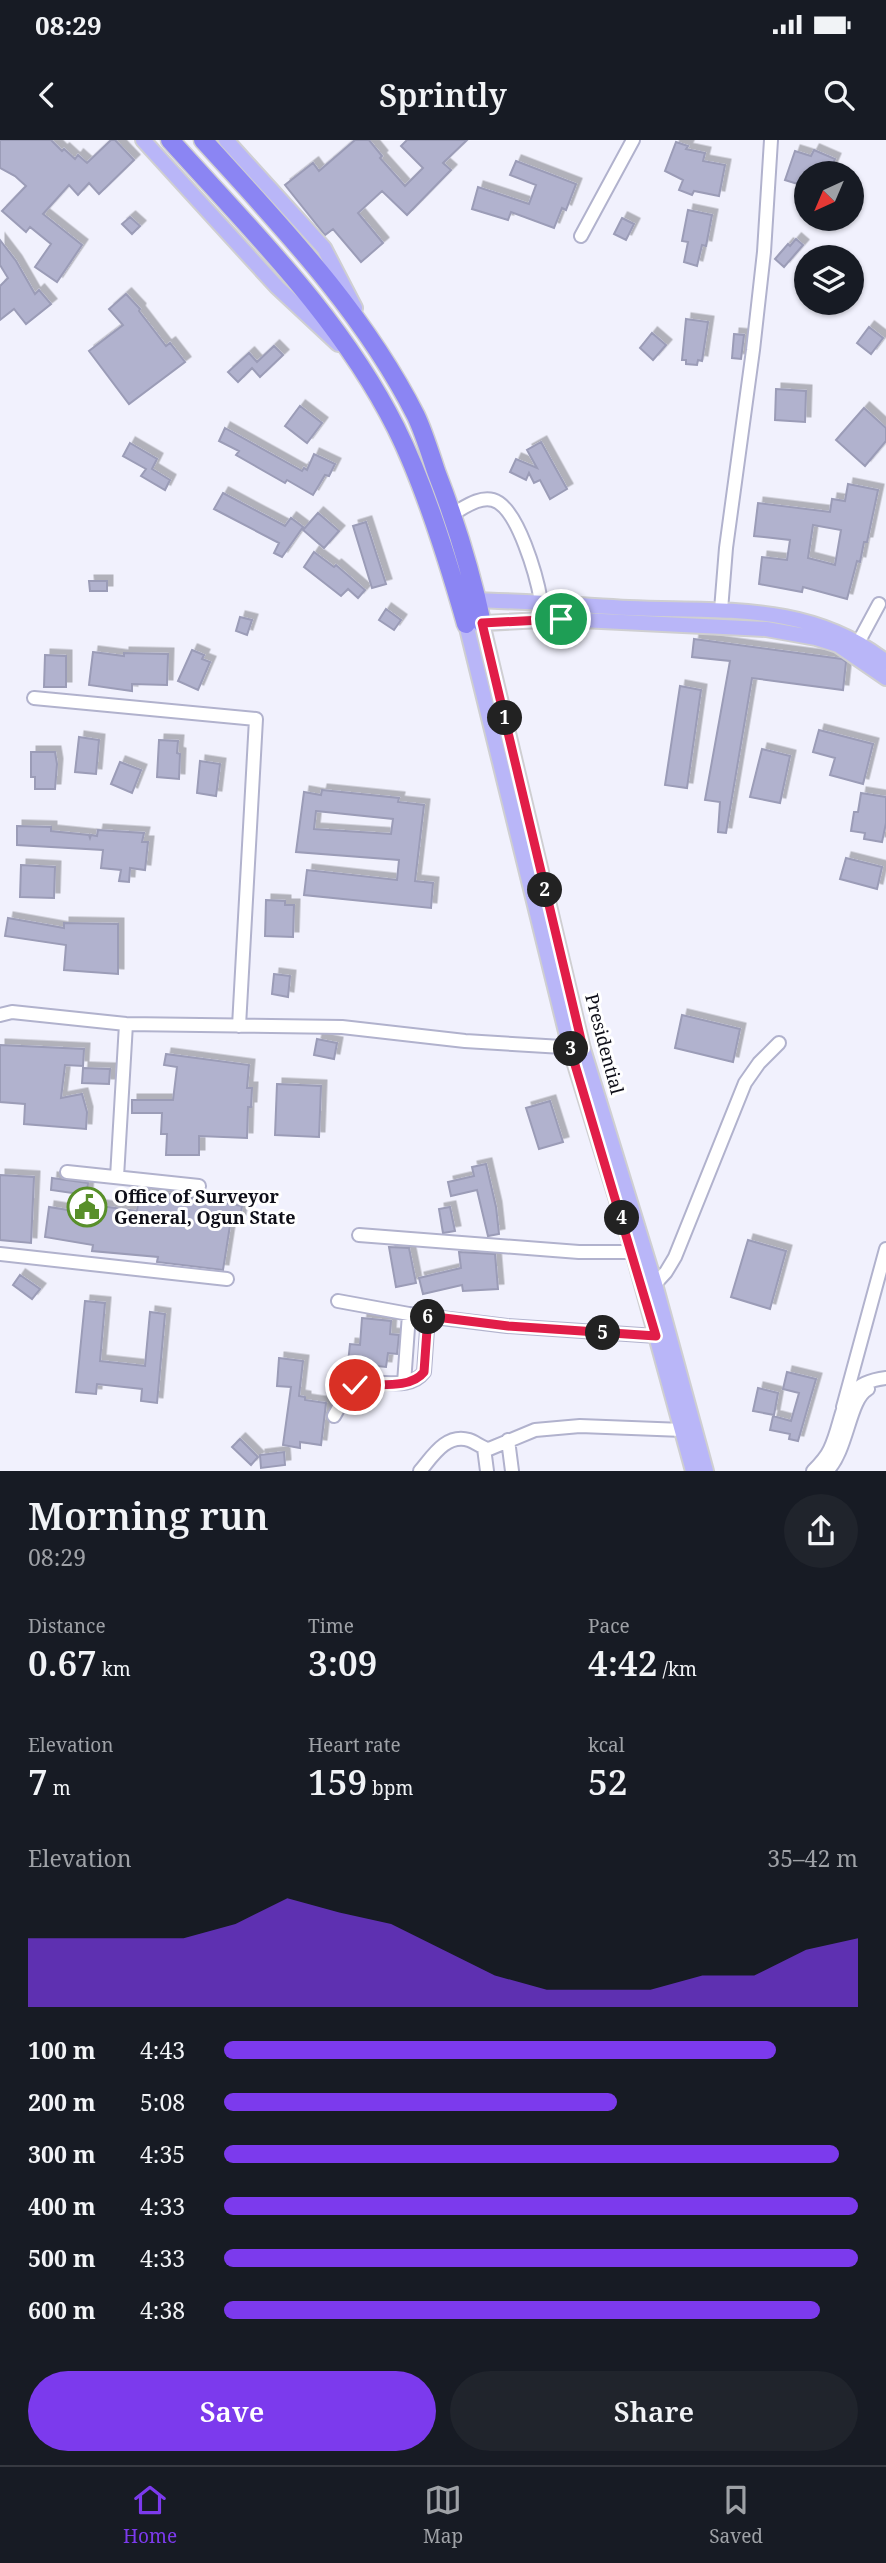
<!DOCTYPE html>
<html lang="en">
<head>
<meta charset="utf-8">
<style>
	:root { --surface:#171b24; --page:#20242c; --text:#f1f3f6; --muted:#9ea1a6; --line:#363941; --accent:#7c3aed }
	body { margin:0; font-family:"Noto Serif",serif; background:var(--page); color:var(--text); height:100vh; display:flex; flex-direction:column; font-size:26px; white-space:nowrap }
	* { box-sizing:border-box; margin:0 }
	p { font-size:23px; color:var(--muted) }
	.icon { flex:none; width:38px; height:38px; fill:none; stroke:currentColor; stroke-width:2; stroke-linecap:round; stroke-linejoin:round }
	.map { position:relative; height:1331px; overflow:hidden }
	.drawer { display:flex; flex-direction:column; background:var(--surface); flex:1 }
	.drawer>* { flex:none }
	.needle { width:46px; rotate:224deg }
	.buttons { position:absolute; left:794px; top:21px; display:grid; gap:14px }
	.buttons a { display:grid; place-items:center; width:70px; height:70px; border-radius:50%; background:var(--surface); box-shadow:0 2px 5px #0004; font-size:35px }
	.pin { position:absolute; display:grid; place-items:center; width:60px; height:60px; color:#fff; margin:-30px; border:4px solid #fff; border-radius:50%; box-shadow:0 2px 7px #0007 }
	.km { position:absolute; width:35px; height:35px; margin:-18px; border-radius:50%; background:#222; color:#fff; font-size:19px; line-height:35px; text-align:center }
	.round { display:grid; place-items:center; flex:none; width:74px; height:74px; border-radius:37px; background:var(--page) }
	.headline { display:flex; align-items:center; justify-content:space-between; height:119px; padding:0 28px }
	h1 { font-size:38px; font-weight:600; line-height:52px }
	.metrics { display:grid; grid-template-columns:repeat(3,1fr); gap:10px; height:119px; padding:7px 28px }
	.metrics div { display:grid; align-content:center }
	.metrics b { font-size:35px; font-weight:600 }
	.metrics small { font-size:19px; font-weight:400 }
	.metrics p { font-size:19px }
	.chart { height:196px; padding:14px 28px }
	.chart p { display:flex; justify-content:space-between }
	.chart svg { width:100%; height:126px; margin-top:7px; fill:var(--accent); opacity:.7 }
	.cta { display:flex; gap:14px; margin-top:auto; padding:14px 28px }
	.cta a { flex:1; height:80px; border-radius:42px; background:var(--accent); color:#fff; font-size:28px; font-weight:600; line-height:80px; text-align:center }
	.cta a+a { background:var(--page); color:var(--text) }
	ul { padding:0 28px; list-style:none; font-size:23px }
	li { display:grid; grid-template-columns:112px 84px 1fr; align-items:center; height:52px }
	li i { height:18px; border-radius:9px; background:var(--accent) }
	.status { display:flex; justify-content:space-between; align-items:center; height:49px; padding:0 35px; background:var(--surface); direction:ltr }
	.status svg { height:19px; fill:currentColor }
	header { display:flex; justify-content:space-between; align-items:center; height:91px; padding:0 28px; background:var(--surface); font-size:32px; font-weight:600 }
	.dock { display:flex; justify-content:space-around; align-items:center; height:98px; border-top:2px solid var(--line); background:var(--surface); font-size:19px; color:var(--muted) }
	.dock a { display:grid; justify-items:center; gap:4px }
	.dock .on { color:var(--accent) }
	.map>svg:first-child { display:block }
	.building { fill:#b1b2ce; stroke:#9b9cb7; stroke-width:2; fill-rule:evenodd; filter:url(#shadow) }
	.lines { fill:none; stroke-linecap:round; stroke-linejoin:round }
	.minor-casing { stroke:#b1b2cd; stroke-width:16 }
	.major-casing { stroke:#cfcfd1; stroke-width:18 }
	.highway-casing { stroke:#cfcfd1; stroke-width:21 }
	.minor { stroke:#fff; stroke-width:12 }
	.major { stroke:#b9b6f8; stroke-width:14 }
	.highway { stroke:#8b85f3; stroke-width:18 }
	.route-casing { stroke:#fff; stroke-width:14 }
	.route { stroke:#e11d48; stroke-width:9 }
	.labels { text-anchor:middle; stroke-width:6; stroke-linejoin:round; paint-order:stroke }
	.street-label { font-size:18px; fill:#0f0f19; stroke:#fff }
	.poi-label { font-size:18px; font-weight:bold; fill:#0f0f19; stroke:#fff; text-anchor:start }
</style>
</head>
<body>
<div class="status"><b>08:29</b><svg viewBox="0 0 49 12"><path d="M0 12V9h3v3zM5 12V6h3v6zM10 12V3h3v9zM15 12V0h3v12zM26 1h20v11H26zM47 4h2v5h-2z"/></svg></div>
<header><svg class="icon" aria-label="back" viewBox="0 0 24 24"><path d="M15 5l-7 7 7 7"/></svg>Sprintly<svg class="icon" aria-label="search" viewBox="0 0 24 24"><circle cx="10" cy="10" r="6"/><path d="M15 15l6 6"/></svg></header>
<div class="map">
<svg width="886" height="1331" viewBox="0 0 886 1331">
	<defs>
		<filter id="shadow"><feDropShadow dx="5.5" dy="-5.5" stdDeviation="0" flood-color="#0004"/></filter>
	</defs>
	<rect width="100%" height="100%" fill="#f1f1fd"/>
	<path class="building" d="M0 0H51L62 11 64 9 75 19 78 15 87 23 111 0H115L134 20 99 54 89 43 78 55 69 45 43 74 82 105 57 142 35 127 51 104 30 87 26 92 2 71 26 46 15 36 0 28Z
		M355 0H369L382 16 380 18 405 46 423 28 401 6 407 0H467L443 23 451 30 407 75 382 51 358 73 383 103 361 122 333 89 325 95 285 45 313 23 319 31Z
		M676 2 688 6 686 9 705 13 703 21 725 25 719 56 694 51 692 55 679 50 683 40 665 31Z
		M814 10 835 19 830 31 828 33H807V47L785 40 795 11 811 16Z
		M516 21 576 44 566 70 562 68 554 88 511 72 508 80 472 69 478 47 529 64 536 45 510 35Z
		M688 70 712 75 706 106 702 105 697 126 684 122 688 102 682 101Z
		M130 77 140 86 132 94 122 84Z
		M622 78 634 84 626 100 614 94Z
		M796 99 803 105 784 127 775 119 788 104 790 106Z
		M0 100 16 121 35 154 39 150 51 164 26 184 14 169 0 180V146L8 138 0 125Z
		M126 154 140 169 139 171 166 206 170 203 185 222 129 264 89 211 123 185 109 169Z
		M686 179 708 182 702 221 698 220 697 225 686 224V220H682Z
		M869 187 883 198 871 214 857 203Z
		M652 193 666 205 653 220 640 208Z
		M734 194 744 195 741 219 732 218Z
		M274 206 283 215 260 237 252 228 238 242 228 232 249 213 257 222Z
		M776 249 806 251 805 282 775 280Z
		M300 266 322 283 307 303 285 286Z
		M864 268 886 288V301L865 326 836 300Z
		M225 288 302 331 304 328 307 330 314 314 335 324 329 336 325 335 313 355 287 340 285 343 236 315 239 311 219 301Z
		M541 302 567 349 550 359 540 340 534 343 529 333 526 340 510 332 516 319 537 328 527 310Z
		M130 303 157 319 152 329 170 340 165 350 141 336 146 329 123 316Z
		M848 344 878 350 867 402H864L860 422 857 421 847 459 803 447 802 452 759 444 762 417 787 420 790 400 754 396 758 363 830 372 832 359 845 361ZM813 385 841 390 835 425 808 418Z
		M223 353 285 386 291 378 303 387 282 417 274 413 279 403 214 369Z
		M318 373 339 391 324 408 303 390Z
		M366 382 386 444 372 448 353 386Z
		M314 412 334 427 336 425 365 450 358 458 348 449 341 456 304 427Z
		M89 441H107V451H90Z
		M386 469 401 480 394 490 379 480Z
		M240 477 252 480 247 495 236 491Z
		M694 499 842 519 846 522 843 550 752 538 726 693 718 692 720 662 705 660 730 521 692 517Z
		M192 510 204 515 202 519 210 522 198 550 178 541Z
		M93 512 124 516V513L168 514 167 545 132 544V551L89 545Z
		M45 515 66 516V547H44Z
		M680 546 701 550 687 648 665 645Z
		M819 590 873 604 863 644 830 635 835 618 813 612Z
		M79 597 99 600 96 634 75 632Z
		M159 600 178 601 177 613 180 614 179 639 157 637Z
		M762 609 790 616 780 663 750 657Z
		M31 612H55L57 624 55 649H35V637H31Z
		M200 621 220 624 216 656 197 653Z
		M120 622 141 630 132 653 111 644Z
		M322 650 399 658 398 662 424 665 415 741 433 743 431 768 304 755 307 730 397 740 399 720 296 712 304 652 321 655ZM316 671 393 679 391 694 314 689Z
		M861 653 886 657V683L882 702 864 699 865 693 851 691 854 672H858Z
		M17 686 51 687V691L89 695 90 698 91 695 97 696 98 690 144 693 142 702H148L145 730 130 728 129 742 119 741 121 730 101 728 103 710 17 705Z
		M846 718 882 727 877 749 840 739Z
		M21 725 55 727 54 758 20 757Z
		M266 760 285 761V765H294L293 797 265 796Z
		M8 778 64 788V783L118 784V834L64 830 66 805 5 796Z
		M274 834 290 836 288 857 272 854Z
		M682 875 740 889 733 922 675 908Z
		M317 899 337 903 334 919 314 915Z
		M0 905 84 909 83 926 65 925 61 958 82 954 87 972 86 989 24 984 25 964 0 962Z
		M166 914 249 925 247 948H252L251 967H248L247 998 199 996V1015H166L167 994H161L162 973H132V960H173L177 927 164 925Z
		M83 928 110 929 109 944 82 943Z
		M277 944 321 946 319 997 275 995Z
		M550 961 563 1002 539 1009 526 968Z
		M486 1024 496 1067 499 1094 488 1096 477 1050 451 1056 448 1042 474 1036 472 1027Z
		M0 1035 34 1037 31 1103 0 1100Z
		M52 1038 88 1043 87 1055 51 1050Z
		M140 1049 242 1066 240 1080 231 1079 223 1130 157 1122 158 1117 92 1111 93 1105 45 1097 49 1067 99 1075 100 1066 137 1071Z
		M450 1067 455 1091 443 1093 439 1069Z
		M748 1100 786 1111 770 1169 731 1157Z
		M389 1107 409 1108 416 1143 396 1147Z
		M459 1112 495 1114 498 1149 463 1151 462 1145 423 1154 419 1138 461 1128Z
		M20 1135 40 1149 32 1159 13 1145Z
		M85 1161 105 1163 100 1221 145 1226 150 1172 165 1174 157 1263 141 1261 142 1249 97 1244 96 1254 76 1252Z
		M362 1178 391 1181 390 1194 399 1195 397 1214 388 1213 386 1227 348 1223 350 1204 360 1205Z
		M279 1218 303 1221 299 1256 305 1257V1260L326 1263 321 1305 300 1302V1308L283 1305 291 1247 277 1246Z
		M787 1232 816 1239 798 1301 789 1299 790 1294 770 1290 773 1276 791 1281 799 1253 783 1249Z
		M758 1248 778 1253 774 1275 753 1271Z
		M240 1299 258 1317 251 1325 232 1307Z
		M284 1312 285 1325 261 1328 260 1315Z"/>
	<g class="lines">
		<defs>
			<path id="minor" d="M581 96 633 0
				M452 374C464 368 479 356 493 360 518 367 537 438 541 461
				M721 470 726 408 753 210 764 112 771 0
				M858 503 879 464
				M34 558 256 579 239 886
				M0 875 12 872 126 884 342 887 465 901 579 908
				M67 1032 199 1046
				M117 1037 126 884
				M359 1095 579 1112H633
				M0 1114 227 1139
				M655 1144 666 1132 675 1117 745 943 759 923 779 903
				M338 1161 409 1174 507 1186 656 1196
				M404 1243 409 1174
				M843 1267 886 1109
				M334 1276C340 1267 346 1249 356 1245 377 1237 408 1253 424 1232L428 1176
				M508 1300 512 1331
				M484 1308 487 1331
				M420 1331C432 1317 446 1293 469 1300 476 1302 481 1308 489 1309L535 1290 580 1286 683 1290
				M813 1331C820 1324 826 1318 830 1309 846 1275 837 1244 886 1238
				M827 1331C848 1310 849 1259 868 1249"/>
			<path id="major" d="M143 0 277 147 338 204
				M226 0 324 108 355 168
				M469 460C522 461 576 465 629 468 720 472 810 461 886 522
				M482 483 583 909 655 1144 706 1331
				M693 1331 633 1112 570 908 466 484 561 479 766 489 816 498 838 505 886 538"/>
			<path id="highway" d="M170 0C251 90 341 178 396 288 425 346 448 421 466 484
				M203 0C281 86 363 171 416 276 424 293 430 313 436 331 455 380 471 431 482 483"/>
		</defs>
		<use href="#minor" class="minor-casing"/>
		<use href="#major" class="major-casing"/>
		<use href="#highway" class="highway-casing"/>
		<use href="#minor" class="minor"/>
		<use href="#major" class="major"/>
		<use href="#highway" class="highway"/>
	</g>
	<g class="lines">
		<defs>
			<path id="route" d="M355 1245C376 1243 410 1250 424 1232L428 1176 508 1186 656 1196 570 908H583L482 483 561 479"/>
		</defs>
		<use href="#route" class="route-casing"/>
		<use href="#route" class="route"/>
	</g>
	<defs>
		<symbol id="civic-ring" viewBox="-11 -11 22 22"><circle r="9.5" fill="#fff" stroke="#588f2a" stroke-width="1.5"/><path d="M-.6-6.5H3V-4.5H.6V-3L4-1V1h2V6H-6V1h2V-1L-.6-3ZM-1.2 2.5V6h2.4V2.5Z" fill="#588f2a"/></symbol>
	</defs>
	<g fill-rule="evenodd">
		<use href="#civic-ring" x="65" y="1045" width="44" height="44"/>
	</g>
	<g class="labels">
		<g class="street-label">
			<text transform="translate(604 904) rotate(75)" y="6">Presidential</text>
		</g>
		<g class="poi-label">
			<text x="114" y="1063">Office of Surveyor<tspan x="114" dy="21">General, Ogun State</tspan></text>
		</g>
	</g>
</svg>
<div class="buttons">
<a><svg class="needle" viewBox="-14 -14 28 28"><path d="M0-13l5 13h-10z" fill="#e53935"/><path d="M0 13l5-13h-10z" fill="#9ea1a6"/></svg></a>
<a><svg class="icon" aria-label="layers" viewBox="0 0 24 24"><path d="M12 4l9 5-9 5-9-5zM3 14l9 5 9-5"/></svg></a>
</div>
<div class="pin" style="left:561px;top:479px;background:#1e9e55"><svg class="icon" aria-label="arrive" viewBox="0 0 24 24"><path d="M6 21V4h12l-3 4 3 4H6"/></svg></div>
<div class="pin" style="left:355px;top:1245px;background:#d93025"><svg class="icon" aria-label="check" viewBox="0 0 24 24"><path d="M5 12l5 5 9-10"/></svg></div>
<b class="km" style="left:505px;top:578px">1</b>
<b class="km" style="left:545px;top:750px">2</b>
<b class="km" style="left:571px;top:909px">3</b>
<b class="km" style="left:622px;top:1078px">4</b>
<b class="km" style="left:603px;top:1193px">5</b>
<b class="km" style="left:428px;top:1177px">6</b>
</div>
<section class="drawer">
<div class="headline"><div><h1>Morning run</h1><p>08:29</p></div><a class="round"><svg class="icon" aria-label="share" viewBox="0 0 24 24"><path d="M12 15V3M7 8l5-5 5 5M5 13v7h14v-7"/></svg></a></div>
<div class="metrics">
<div><p>Distance</p><b>0.67<small> km</small></b></div>
<div><p>Time</p><b>3:09</b></div>
<div><p>Pace</p><b>4:42<small> /km</small></b></div>
</div>
<div class="metrics">
<div><p>Elevation</p><b>7<small> m</small></b></div>
<div><p>Heart rate</p><b>159<small> bpm</small></b></div>
<div><p>kcal</p><b>52</b></div>
</div>
<div class="chart"><p><span>Elevation</span>35–42 m</p>
<svg viewBox="0 0 160 44" preserveAspectRatio="none"><path d="M0 44V20L10 20L20 20L30 20L40 15L50 6L60 11L70 15L80 24L90 33L100 38L110 38L120 38L130 33L140 33L150 24L160 20V44z"/></svg>
</div>
<ul>
<li><b>100 m</b>4:43<i style="width:87%"></i></li>
<li><b>200 m</b>5:08<i style="width:62%"></i></li>
<li><b>300 m</b>4:35<i style="width:97%"></i></li>
<li><b>400 m</b>4:33<i style="width:100%"></i></li>
<li><b>500 m</b>4:33<i style="width:100%"></i></li>
<li><b>600 m</b>4:38<i style="width:94%"></i></li>
</ul>
<div class="cta"><a>Save</a><a>Share</a></div>
</section>
<nav class="dock">
<a class="on"><svg class="icon" aria-label="home" viewBox="0 0 24 24"><path d="M3 11l9-7 9 7M6 9v11h12V9"/></svg>Home</a>
<a><svg class="icon" aria-label="map" viewBox="0 0 24 24"><path d="M3 6l6-2 6 2 6-2v14l-6 2-6-2-6 2zM9 4v14M15 6v14"/></svg>Map</a>
<a><svg class="icon" aria-label="saved" viewBox="0 0 24 24"><path d="M7 4h10v16l-5-4-5 4z"/></svg>Saved</a>
</nav>
</body>
</html>
